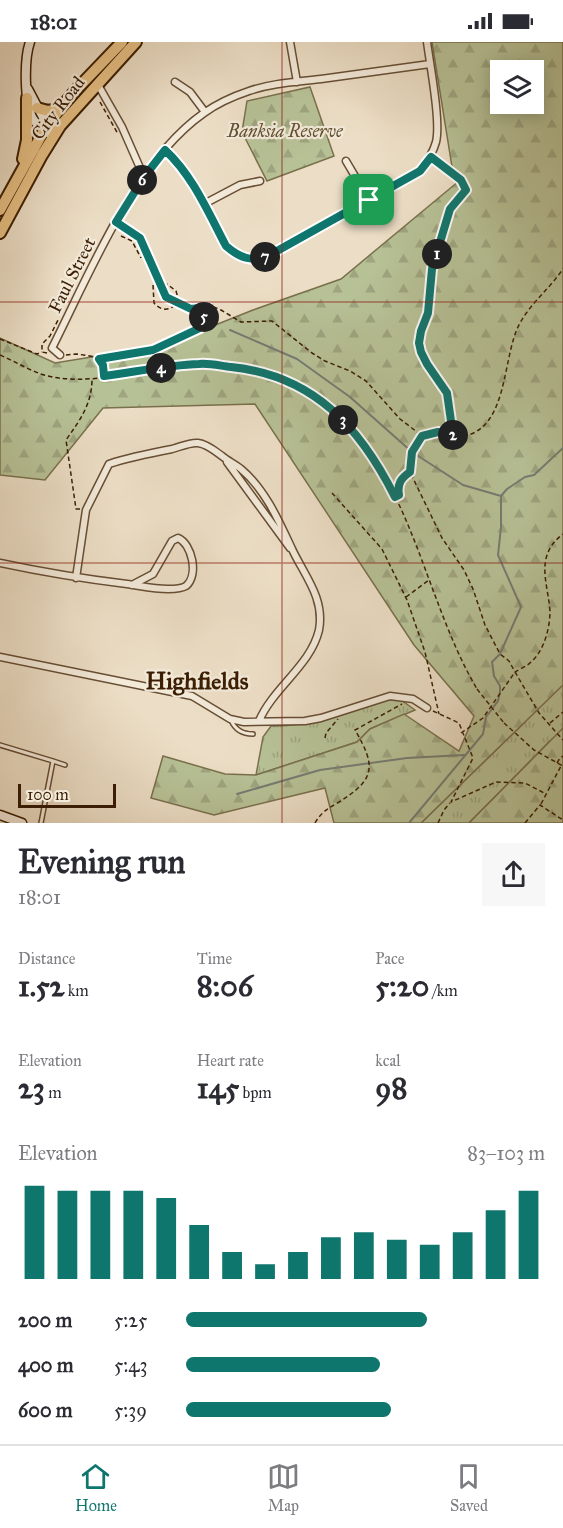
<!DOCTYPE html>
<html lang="en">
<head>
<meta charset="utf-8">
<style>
	:root { --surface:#fff; --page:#f7f7f7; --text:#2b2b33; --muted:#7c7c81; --line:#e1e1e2; --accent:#0f766e }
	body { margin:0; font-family:"IM FELL Great Primer",serif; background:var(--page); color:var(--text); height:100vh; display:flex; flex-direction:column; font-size:22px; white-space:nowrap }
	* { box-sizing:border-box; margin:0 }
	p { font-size:20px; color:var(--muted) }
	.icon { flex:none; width:33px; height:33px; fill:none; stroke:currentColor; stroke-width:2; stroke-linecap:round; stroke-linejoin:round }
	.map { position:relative; height:781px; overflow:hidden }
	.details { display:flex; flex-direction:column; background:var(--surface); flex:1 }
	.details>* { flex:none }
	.buttons { position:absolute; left:490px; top:18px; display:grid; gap:12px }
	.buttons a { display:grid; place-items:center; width:54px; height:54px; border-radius:0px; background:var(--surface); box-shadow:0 3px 15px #0003; font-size:30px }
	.scale { position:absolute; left:18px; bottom:15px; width:98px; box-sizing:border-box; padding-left:6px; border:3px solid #3b1e03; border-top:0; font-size:16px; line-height:21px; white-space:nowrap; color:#3b1e03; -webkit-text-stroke:4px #f3eada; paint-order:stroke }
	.pin { position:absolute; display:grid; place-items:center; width:51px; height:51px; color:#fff; margin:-26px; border-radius:12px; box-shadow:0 3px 9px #0006 }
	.km { position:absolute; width:30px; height:30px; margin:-15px; border-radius:50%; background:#222; color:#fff; font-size:16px; line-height:30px; text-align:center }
	.round { display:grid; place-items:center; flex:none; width:63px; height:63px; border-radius:0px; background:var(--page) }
	.summary { display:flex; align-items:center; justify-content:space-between; height:102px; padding:0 18px }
	h1 { font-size:33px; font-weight:700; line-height:45px }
	.metrics { display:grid; grid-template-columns:repeat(3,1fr); gap:9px; height:102px; padding:6px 18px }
	.metrics div { display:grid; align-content:center }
	.metrics b { font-size:30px; font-weight:700 }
	.metrics small { font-size:16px; font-weight:400 }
	.metrics p { font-size:16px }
	.chart { height:168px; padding:12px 18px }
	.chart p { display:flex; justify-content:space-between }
	.chart svg { width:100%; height:108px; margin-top:6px; stroke:var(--accent); stroke-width:6 }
	ul { padding:0 18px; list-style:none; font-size:20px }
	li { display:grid; grid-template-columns:96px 72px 1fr; align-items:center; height:45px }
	li i { height:15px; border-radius:8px; background:var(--accent) }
	.status { display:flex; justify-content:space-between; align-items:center; height:42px; padding:0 30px; background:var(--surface); direction:ltr }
	.status svg { height:16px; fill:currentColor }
	.menu { display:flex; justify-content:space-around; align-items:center; height:84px; border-top:2px solid var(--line); background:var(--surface); font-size:16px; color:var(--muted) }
	.menu a { display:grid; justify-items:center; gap:3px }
	.menu .on { color:var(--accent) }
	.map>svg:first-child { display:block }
	.grass { fill:url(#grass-tufts); stroke:#79704c; stroke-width:1.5 }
	.forest { fill:url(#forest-firs); stroke:#79704c; stroke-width:1.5; fill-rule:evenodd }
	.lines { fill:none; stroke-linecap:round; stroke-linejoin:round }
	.stream { stroke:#757c73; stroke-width:2 }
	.lane-casing { stroke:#674e34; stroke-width:6 }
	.street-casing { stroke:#674e34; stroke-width:9 }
	.secondary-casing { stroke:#3b1e03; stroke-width:11 }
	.highway-casing { stroke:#3b1e03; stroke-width:14 }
	.path { stroke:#3b1e03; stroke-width:1.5; stroke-dasharray:4.5 3; stroke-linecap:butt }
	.lane { stroke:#f3eada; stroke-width:3 }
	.street { stroke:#f3eada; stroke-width:6 }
	.secondary { stroke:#f3eada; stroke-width:8 }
	.highway { stroke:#e6bf83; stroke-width:10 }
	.path-bridge { stroke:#3b1e03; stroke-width:1.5; stroke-dasharray:4.5 3; stroke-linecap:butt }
	.route-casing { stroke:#fff; stroke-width:12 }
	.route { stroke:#0f766e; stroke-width:8 }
	.grid { fill:none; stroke:#8f2418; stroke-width:1.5; stroke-opacity:0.55 }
	.labels { text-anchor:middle; stroke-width:4.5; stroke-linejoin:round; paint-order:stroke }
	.street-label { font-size:18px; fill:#3b1e03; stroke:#f3eada }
	.park-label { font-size:18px; font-style:italic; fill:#604f2f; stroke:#f3eada }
	.district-label { font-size:24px; font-weight:bold; fill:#3b1e03; stroke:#f3eada }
</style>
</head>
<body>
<div class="status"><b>18:01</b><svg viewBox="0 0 49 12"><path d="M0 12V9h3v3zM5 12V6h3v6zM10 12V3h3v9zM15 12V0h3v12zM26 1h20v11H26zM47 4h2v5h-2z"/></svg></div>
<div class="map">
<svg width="563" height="781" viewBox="0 0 563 781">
	<defs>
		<pattern id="grass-tufts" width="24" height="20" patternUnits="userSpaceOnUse" patternTransform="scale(1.5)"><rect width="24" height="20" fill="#b7c196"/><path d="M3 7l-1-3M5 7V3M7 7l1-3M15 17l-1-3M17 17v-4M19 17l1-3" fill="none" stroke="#9ea580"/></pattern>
		<pattern id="forest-firs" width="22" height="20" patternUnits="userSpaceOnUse" patternTransform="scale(1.5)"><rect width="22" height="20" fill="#b7c196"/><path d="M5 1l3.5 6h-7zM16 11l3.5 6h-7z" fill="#9ea580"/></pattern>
	</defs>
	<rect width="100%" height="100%" fill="#ecdec6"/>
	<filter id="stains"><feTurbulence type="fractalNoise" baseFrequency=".00333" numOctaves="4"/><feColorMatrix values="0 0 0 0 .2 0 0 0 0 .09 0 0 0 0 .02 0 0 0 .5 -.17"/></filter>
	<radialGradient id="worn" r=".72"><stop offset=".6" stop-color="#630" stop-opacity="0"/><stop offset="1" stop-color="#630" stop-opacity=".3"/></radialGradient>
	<path class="grass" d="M563 619V706L550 699 469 781H421L525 680Z
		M386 658H401L415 668 370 687 357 700 256 733 263 695 271 684C310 685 349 671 386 658Z"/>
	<path class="forest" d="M432 0H563V643L421 781H334L325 746 214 773 151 756 163 714 225 732 256 733 357 700 370 687 404 672 459 709 474 674 414 603 255 362 103 366 45 438 0 433V296L55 321 165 303 253 268 341 237 459 139 453 131ZM501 28H534V62H501Z
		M310 45 334 114 267 139 242 90 247 59Z
		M563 686V781H469Z"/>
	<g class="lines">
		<path class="stream" d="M230 288 297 317 350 355 412 410 463 443 501 454
			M237 752 320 728 407 716 464 713
			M409 781 483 692 486 675 498 659 500 650V644L494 634 492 620 500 612 521 565 498 513 501 485V454L507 447 525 435 534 433 563 406"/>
		<defs>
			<path id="lane" d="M231 678C235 688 243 692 253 692
				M0 703 53 719
				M41 781 53 719 65 723"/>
			<path id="street" d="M290 0 297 40
				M175 40 190 50 205 70
				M97 41 122 85 144 135
				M165 108C193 134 208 170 226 204 240 216 251 220 268 214L420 129C427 120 433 111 436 100 441 80 430 23 427 0
				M346 119 369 158
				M204 162 240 143 260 139
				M116 180 140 196 166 255
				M60 313 52 306C90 231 134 120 204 71 218 61 234 54 249 49 272 41 297 40 321 37 357 32 393 27 430 22
				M227 420 290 506
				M0 521C42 530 84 537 127 542 141 544 154 547 168 547 174 547 181 547 186 544 199 533 192 502 178 496L172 499 153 532 132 543
				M76 536 86 468 109 422C130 415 151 411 172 407 180 405 190 400 198 401 207 402 215 409 222 414 228 419 235 422 241 427 265 447 279 479 292 507 304 533 325 556 319 588 311 623 273 646 259 679
				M0 615 192 654 230 677 244 680 305 679 321 676 390 654 413 657 427 666"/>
			<path id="secondary" d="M30 0C24 17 24 61 33 77 37 83 42 87 48 91
				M28 47 47 83 56 89
				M0 773 22 781"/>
			<path id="highway" d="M37 66 48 69 59 67
				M23 117 27 98V56
				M0 168 47 83 75 49 122 0
				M0 191 42 113 60 84 136 0"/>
		</defs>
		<use href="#lane" class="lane-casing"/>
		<use href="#street" class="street-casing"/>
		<use href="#secondary" class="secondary-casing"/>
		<use href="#highway" class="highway-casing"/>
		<path class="path" d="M100 60 118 92
			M436 119 461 138 466 148 450 167 432 227 428 271 421 289 419 301 421 310 427 322 447 351 452 386 458 395C510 391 501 315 520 281 531 261 550 246 563 227
			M121 194 132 199 141 216
			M153 243 154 261C160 268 167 269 174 264L178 256 176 249 167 242
			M171 257 191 267 211 264 221 268 241 280 272 279 312 311 325 319 350 329 366 339 400 377 421 393
			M0 297 37 312 42 310
			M47 311 42 310V302L50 294 58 278
			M0 313C14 319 27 327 41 332 86 347 151 325 199 322 231 320 271 329 299 345 410 407 418 547 477 647
			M66 313 77 312 96 315 103 323 104 333
			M99 317 153 308 200 286 206 266
			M455 393 438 390 422 394 412 410 410 430 442 496 464 528 473 547 485 583 500 612 509 619 515 630C520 627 527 624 531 620 544 609 550 586 550 569 548 541 534 514 563 492
			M332 451 382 507 407 558 425 610 439 672
			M395 455 399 453C398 442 400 436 409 431
			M80 467H76L66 398C80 378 92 362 92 337
			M406 555 429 538
			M433 669 459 681 473 716 451 760 496 740 525 741 546 752
			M504 681 534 708 563 724
			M550 681 563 670
			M461 691 483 676 515 630 539 671 563 698
			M325 696 326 691 338 677
			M557 721 560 716 563 714
			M541 762 561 724
			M315 781C321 770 329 766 339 760 376 737 376 724 355 688L402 662
			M438 781 444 768 450 761
			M525 781 540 763 563 778"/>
		<use href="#lane" class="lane"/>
		<use href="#street" class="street"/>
		<use href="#secondary" class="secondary"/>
		<use href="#highway" class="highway"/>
		<path class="path-bridge" d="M477 647 504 681"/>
	</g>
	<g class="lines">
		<defs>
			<path id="route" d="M165 108C193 134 208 170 226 204 240 216 251 220 268 214L420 129 431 115 461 138 466 148 450 167 432 227 428 271 421 289 419 301 421 310 427 322 447 351 452 386 456 393 438 390 422 394 412 410 410 430C401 436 397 442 399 453L395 455C360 385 313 333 231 325 221 324 210 321 199 322 168 323 135 330 104 334L103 323 99 317 153 308 200 286 207 265 191 267 166 255 140 196 116 180 144 135Z"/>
		</defs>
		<use href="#route" class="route-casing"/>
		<use href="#route" class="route"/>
	</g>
	<path class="grid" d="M282 0V781M0 260H563M0 521H563"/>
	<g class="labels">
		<g class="street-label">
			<text transform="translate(58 66) rotate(-52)" y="6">City Road</text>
			<text transform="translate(72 233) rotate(-63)" y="6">Faul Street</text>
		</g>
		<g class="park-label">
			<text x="285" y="95">Banksia Reserve</text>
		</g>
		<g class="district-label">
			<text x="197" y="647">Highfields</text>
		</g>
	</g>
	<rect width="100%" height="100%" filter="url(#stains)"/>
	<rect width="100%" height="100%" fill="url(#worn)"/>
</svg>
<div class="buttons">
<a><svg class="icon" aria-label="layers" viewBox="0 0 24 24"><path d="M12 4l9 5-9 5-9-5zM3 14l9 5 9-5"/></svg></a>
</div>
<div class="scale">100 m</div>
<div class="pin" style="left:369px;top:158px;background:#1e9e55"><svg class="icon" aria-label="arrive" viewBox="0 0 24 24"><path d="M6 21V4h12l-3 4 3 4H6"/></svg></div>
<b class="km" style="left:437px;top:212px">1</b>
<b class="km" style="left:453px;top:393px">2</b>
<b class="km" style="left:343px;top:378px">3</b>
<b class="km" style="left:161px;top:326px">4</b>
<b class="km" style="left:204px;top:275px">5</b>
<b class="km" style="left:142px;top:138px">6</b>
<b class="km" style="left:265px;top:215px">7</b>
</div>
<section class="details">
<div class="summary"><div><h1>Evening run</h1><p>18:01</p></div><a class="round"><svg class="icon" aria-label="share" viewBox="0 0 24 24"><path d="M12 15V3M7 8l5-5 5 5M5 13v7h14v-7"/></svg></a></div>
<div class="metrics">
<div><p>Distance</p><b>1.52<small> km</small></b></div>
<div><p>Time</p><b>8:06</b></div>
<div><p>Pace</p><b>5:20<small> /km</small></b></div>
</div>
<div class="metrics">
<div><p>Elevation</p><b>23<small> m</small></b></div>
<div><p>Heart rate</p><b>145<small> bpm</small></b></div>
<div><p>kcal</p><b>98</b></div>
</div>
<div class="chart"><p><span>Elevation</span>83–103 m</p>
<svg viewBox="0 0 160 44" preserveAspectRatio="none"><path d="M5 44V6M15 44V8M25 44V8M35 44V8M45 44V11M55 44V22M65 44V33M75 44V38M85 44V33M95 44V27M105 44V25M115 44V28M125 44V30M135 44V25M145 44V16M155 44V8"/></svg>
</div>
<ul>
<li><b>200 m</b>5:25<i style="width:67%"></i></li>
<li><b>400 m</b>5:43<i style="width:54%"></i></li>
<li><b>600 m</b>5:39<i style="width:57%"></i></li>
</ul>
</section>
<nav class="menu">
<a class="on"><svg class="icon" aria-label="home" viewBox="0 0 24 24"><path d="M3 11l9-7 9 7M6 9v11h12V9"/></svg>Home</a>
<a><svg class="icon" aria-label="map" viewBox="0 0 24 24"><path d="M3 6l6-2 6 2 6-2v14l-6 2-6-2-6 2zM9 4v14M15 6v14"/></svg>Map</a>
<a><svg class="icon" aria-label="saved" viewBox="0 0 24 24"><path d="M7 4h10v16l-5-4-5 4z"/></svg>Saved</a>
</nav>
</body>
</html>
